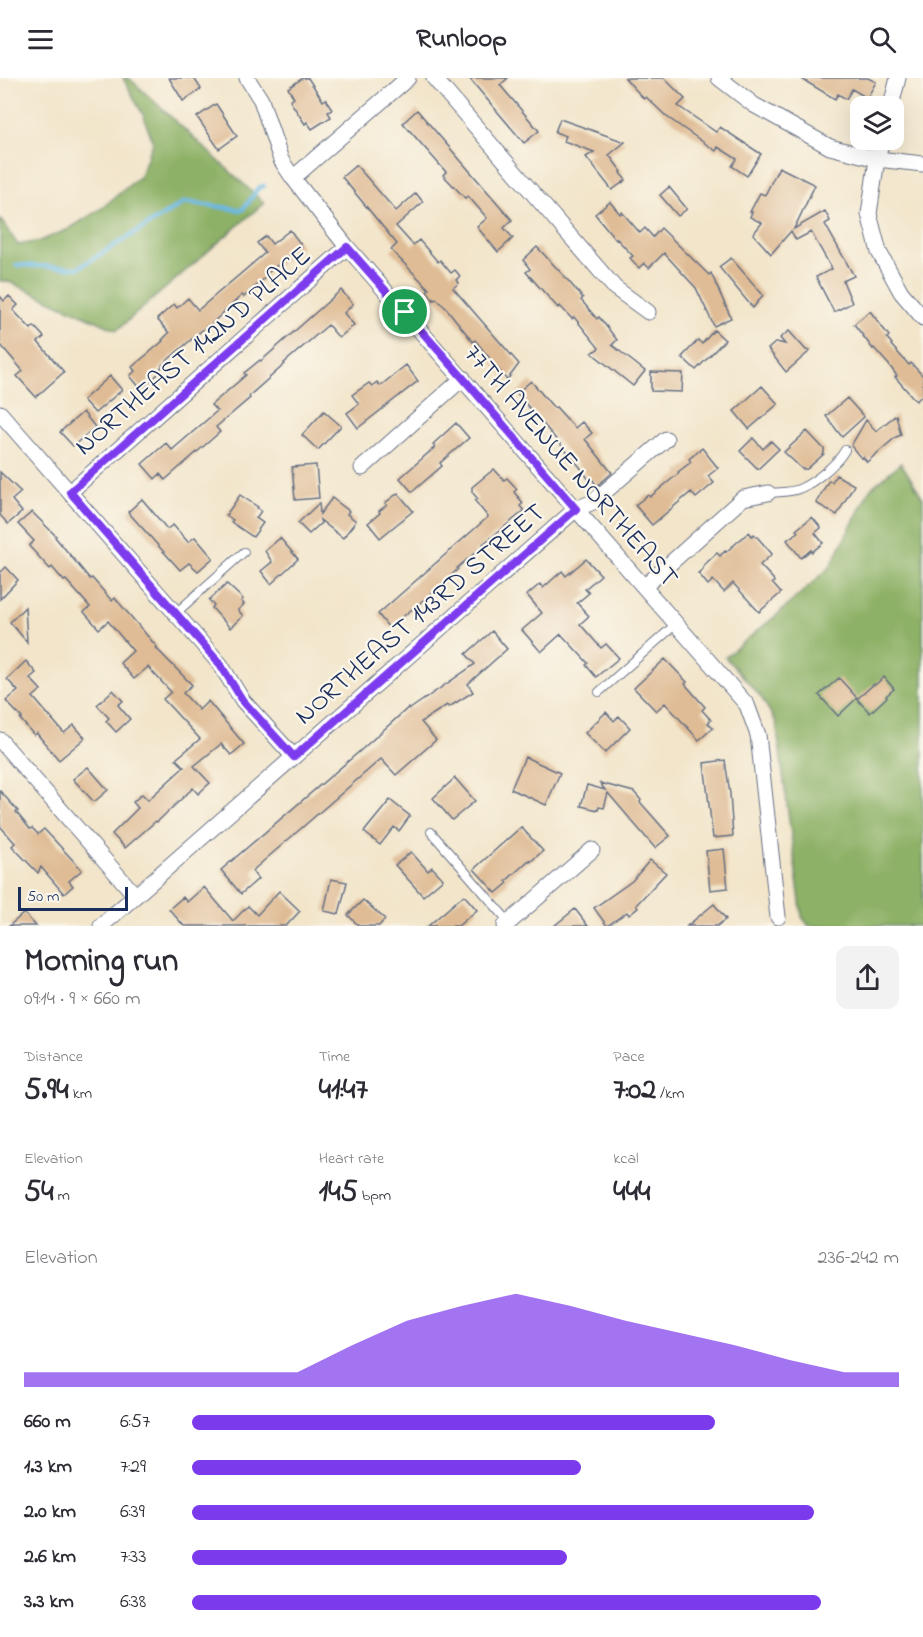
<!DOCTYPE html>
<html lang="en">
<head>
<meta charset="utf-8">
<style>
	:root { --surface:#fff; --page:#f2f2f3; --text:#2b2b33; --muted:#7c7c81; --accent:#7c3aed }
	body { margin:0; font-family:"Indie Flower",sans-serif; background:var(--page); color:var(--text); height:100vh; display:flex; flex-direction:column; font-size:22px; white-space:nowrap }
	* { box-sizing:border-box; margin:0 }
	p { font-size:20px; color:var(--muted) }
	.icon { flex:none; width:33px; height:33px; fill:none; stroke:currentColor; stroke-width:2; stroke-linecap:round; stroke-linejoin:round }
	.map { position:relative; height:848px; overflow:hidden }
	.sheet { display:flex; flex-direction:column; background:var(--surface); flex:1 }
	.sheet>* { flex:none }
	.fabs { position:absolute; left:850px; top:18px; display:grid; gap:12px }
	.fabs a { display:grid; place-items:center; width:54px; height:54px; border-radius:12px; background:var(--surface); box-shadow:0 6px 24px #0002; font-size:30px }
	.scale { position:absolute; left:18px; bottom:15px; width:110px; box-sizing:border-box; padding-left:6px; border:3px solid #1b2f5e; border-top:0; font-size:16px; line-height:21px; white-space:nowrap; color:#1b2f5e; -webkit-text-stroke:4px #fbf7ec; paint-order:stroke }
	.pin { position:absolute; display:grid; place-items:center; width:51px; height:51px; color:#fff; margin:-26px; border:3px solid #fff; border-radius:50%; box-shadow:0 2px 6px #0007 }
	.round { display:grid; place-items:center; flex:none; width:63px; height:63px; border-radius:12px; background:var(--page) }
	.headline { display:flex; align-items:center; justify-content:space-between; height:102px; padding:0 24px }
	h1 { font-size:33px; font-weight:700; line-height:45px }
	.metrics { display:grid; grid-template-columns:repeat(3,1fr); gap:9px; height:102px; padding:6px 24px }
	.metrics div { display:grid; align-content:center }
	.metrics b { font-size:30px; font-weight:700 }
	.metrics small { font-size:16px; font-weight:400 }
	.metrics p { font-size:16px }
	.chart { height:168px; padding:12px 24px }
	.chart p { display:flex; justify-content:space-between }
	.chart svg { width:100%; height:108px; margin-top:6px; fill:var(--accent); opacity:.7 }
	ul { padding:0 24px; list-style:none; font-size:20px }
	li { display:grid; grid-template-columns:96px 72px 1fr; align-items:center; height:45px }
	li i { height:15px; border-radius:8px; background:var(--accent) }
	header { display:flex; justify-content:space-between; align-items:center; height:78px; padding:0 24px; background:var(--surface); font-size:27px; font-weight:700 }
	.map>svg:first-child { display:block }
	.forest { fill:#8db166; stroke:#547062; stroke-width:1.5 }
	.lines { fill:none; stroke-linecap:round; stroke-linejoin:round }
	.stream { stroke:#69b8e3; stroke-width:4.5 }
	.building { fill:#dfbc95 }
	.lane-casing { stroke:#666f84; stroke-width:10 }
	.street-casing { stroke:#666f84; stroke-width:17 }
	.lane { stroke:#fff; stroke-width:8 }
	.street { stroke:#fff; stroke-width:15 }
	.route-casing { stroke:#fff; stroke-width:12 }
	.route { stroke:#7c3aed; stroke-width:8 }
	.labels { text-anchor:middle; stroke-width:4.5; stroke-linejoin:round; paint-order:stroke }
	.street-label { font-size:27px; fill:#1b2f5e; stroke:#fbf7ec }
</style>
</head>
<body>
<header><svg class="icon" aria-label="menu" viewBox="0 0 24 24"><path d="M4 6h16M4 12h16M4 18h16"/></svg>Runloop<svg class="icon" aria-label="search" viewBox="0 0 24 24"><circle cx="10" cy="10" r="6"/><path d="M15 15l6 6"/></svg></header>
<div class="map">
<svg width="923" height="848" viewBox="0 0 923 848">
	<rect width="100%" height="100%" fill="#fbf7ec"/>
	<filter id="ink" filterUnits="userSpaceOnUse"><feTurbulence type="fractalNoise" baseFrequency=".0167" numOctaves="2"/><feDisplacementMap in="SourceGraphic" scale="12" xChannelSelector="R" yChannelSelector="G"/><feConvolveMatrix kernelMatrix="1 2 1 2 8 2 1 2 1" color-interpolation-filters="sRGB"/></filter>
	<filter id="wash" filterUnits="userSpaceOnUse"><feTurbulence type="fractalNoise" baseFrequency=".008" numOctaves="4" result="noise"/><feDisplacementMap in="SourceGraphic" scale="24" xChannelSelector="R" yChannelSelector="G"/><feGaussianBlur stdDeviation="1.35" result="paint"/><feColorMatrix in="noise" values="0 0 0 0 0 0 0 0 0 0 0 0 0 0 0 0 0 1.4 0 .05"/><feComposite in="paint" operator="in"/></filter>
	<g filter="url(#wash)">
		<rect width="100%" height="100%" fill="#f2e5ca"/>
		<path class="forest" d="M123 0H129L264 125 117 252 7 203H0V141L18 167 40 163 69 151 102 130 140 98 153 65 143 37Z
			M901 385 923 420V848H809L802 839 776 644 761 619 725 579 778 536 830 489 870 411Z"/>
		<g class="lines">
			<path class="stream" d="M16 187 78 190 185 124 242 132 248 125 258 110 264 108"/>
		</g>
		<g id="blocks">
			<path class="building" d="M169 0H194L201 11 183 23Z
				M303 0H308L323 23 326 21 332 32 328 34 331 39 312 51 307 44 305 46 290 23 294 20 288 10Z
				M469 0H508L500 7 539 53 524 65Z
				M625 0H664L685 21 678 28 716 54 720 49 761 76 747 98 732 88 737 81 718 69 716 73 667 39 646 19 644 21Z
				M800 0H868L876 4 867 20 852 11 846 21 838 16 835 21Z
				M216 26 237 58 219 71 197 39Z
				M417 32 512 142 504 150 513 160 498 174 477 149 487 140 468 118 465 120 443 97 446 94 403 45Z
				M560 41 625 64 609 77 622 94 620 95 626 102 612 112 586 79 594 74 564 63 566 58 555 54Z
				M356 87 396 133 416 115 423 124 396 148 413 167 419 162 438 184 440 182 451 195 455 192 460 198 456 202 459 205 453 210 519 286 507 302 475 262 473 264 447 231 436 220 434 222 427 213 429 211 391 172 397 166 342 99Z
				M779 89 815 107 794 151 825 133 830 143 825 146 854 198 843 203 852 225 834 234 816 199 832 191 811 154 796 162 791 153 771 176 753 156 762 145 750 139 752 134H750L760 115 765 117Z
				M669 109 687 131 678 138 660 117Z
				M610 124 620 136 622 134 640 155 645 150 653 159 661 150 709 197 711 195 731 240 714 248 696 210 664 175 649 190 644 185 639 190 630 180 633 178 617 161 616 162 595 136Z
				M290 152 302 168 265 197 266 199 244 219 242 217 209 248 208 247 162 287 163 288 157 294 158 296 141 311 130 298 135 293 132 289 163 263 162 262 169 255 157 241 174 226 177 230 188 220 198 232 265 175 257 165 266 158 272 166Z
				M537 169 565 199 583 220 581 222 597 241 599 239 617 262 612 267 645 293 633 308 592 275 599 270 574 239 572 241 560 228 558 230 526 194 530 191 523 182Z
				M731 180 763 217 753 230 719 189Z
				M341 212 353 226 344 235 354 247 339 260 328 247 284 285 285 286 249 318 250 320 216 349 220 354 165 402 160 396 155 401 142 386 166 365 172 372 217 333 211 327 246 297 244 295 260 282 261 283Z
				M0 218 4 223 9 218 18 227 13 232 31 251 34 248 44 259 38 264 64 294 36 319 17 298 23 293 0 266Z
				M870 233 889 258 887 260 892 266 891 267 909 287 911 285 923 298V317L916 323 895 299 897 298 889 287 874 270 873 271 854 246Z
				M714 252 725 262 696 292 682 279 698 262 702 266Z
				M789 253 806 272 810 273 786 294 768 271 776 264 785 266 780 260Z
				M406 287 418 303 358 350 347 335 359 326 352 317 369 305 372 308 377 304 380 308Z
				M651 294 683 295 682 314 651 313Z
				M110 298 122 312 95 335 83 322Z
				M531 303 554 330 556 329 575 350 582 344 592 355 585 361 612 395 597 408 592 401 590 403 580 389 524 324H525L517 315Z
				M762 308 778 326 749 351 734 333Z
				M847 320 864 339 842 359 826 338Z
				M324 333 341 348 318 372 302 357Z
				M83 334 95 349 73 368 60 354Z
				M896 337 901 357 896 359 867 384 863 379 861 380 851 368 866 342 876 353Z
				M456 345 469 360 440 385 442 388 412 414 400 400 435 369 433 366Z
				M807 353 824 371V376L807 391H802L784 374Z
				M753 360 763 371 771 363 779 371 758 391 740 373Z
				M702 370 718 390 708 398 714 405 696 420 691 414 652 447 635 427 648 417 650 419 679 395 678 394 691 384 689 381Z
				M316 387 319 420 295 422 292 389Z
				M494 391 504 402 507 400 517 411 514 414 523 425 520 428 524 433 483 466 484 467 457 490 458 491 438 510 389 550 378 536 488 439 475 423 478 421 472 414V409Z
				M0 394 21 414 12 422 22 434 8 446 0 437Z
				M836 397 854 407 837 437 816 425 829 402 832 404Z
				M398 415 413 433 380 460 368 445 380 435 379 433 387 427 385 425Z
				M240 417 258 429 257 430 261 433 256 440 263 445 253 459 231 444 233 442 226 437Z
				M332 420 349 433 347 436 356 443 343 460 320 442 321 445 309 456 298 445 319 425 320 436Z
				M142 421 167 451 173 447 188 464 195 459 213 480 198 493 189 485 180 492 128 434Z
				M32 434 56 458 55 459 90 501 92 500 112 523 115 520 157 569 156 570 192 607 183 615 199 632 208 623 244 666 231 677 221 666 194 688 210 705 198 716 193 710 157 744 156 743 125 770 112 756 138 730 133 724 142 716 148 722 149 721 184 689 176 681 200 661 163 621 171 614 148 589 134 601 120 585 133 573 108 543 99 551 84 534 90 529 66 502 64 503 52 489 50 491 29 468 34 463 18 446Z
				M812 439 821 450 815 455 823 465 812 474 811 472 801 480 787 462 798 454 796 452Z
				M749 454 752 458 754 456 758 460 772 476 760 487 773 501 774 504 772 505 781 515 759 534 733 505 724 514 713 502 708 507 698 495 703 491 704 487 717 475 720 478 725 473 726 474Z
				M280 460 298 481 271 506 261 493 272 484 265 473Z
				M586 481 601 497 585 511 589 515 577 525 589 538 580 546 601 570 606 566 619 580 596 599 586 587 588 585 561 556 541 574 522 552 542 535 527 517 540 506 543 510 562 493 566 498Z
				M6 489 18 502 0 521V495Z
				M227 506 243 521 241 523 244 526 238 532 243 538 230 550 212 530 214 527 209 522Z
				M25 529 27 564 10 544Z
				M492 553 507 571 468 606 473 614 449 629 447 627 421 644 436 662 396 697 381 681 252 793 258 801 241 816 221 792 360 673 408 630 410 631 475 586 466 576Z
				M665 581 687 604 685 606 705 629 702 632 711 642 708 645 713 650 699 662 665 625 656 633 634 610Z
				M26 583 36 595 30 600 41 612 33 619 64 655 74 647 85 660 59 682 38 657 37 655 34 657 20 641 22 640 6 623 18 613 7 601Z
				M884 599 894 611 886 618 887 619 870 635 857 621 874 606 875 607Z
				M839 600 857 620 838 638 819 617Z
				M113 612 123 623 118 627 130 641 116 654 106 643 109 640 97 627Z
				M606 634 614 643 619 638 630 650 605 675 585 655Z
				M525 679 560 695 546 727 511 711Z
				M725 682 730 716 733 758 713 760 704 685Z
				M88 689 108 712 94 724 73 701Z
				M455 700 475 723 452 742 433 720Z
				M600 705 634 714 641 722 640 724 670 758 655 770 608 715 604 730 599 729 598 732 581 728 587 707 605 712Z
				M0 713 18 733 16 734 30 751 32 750 38 756 44 751 82 792 69 803 73 808 64 816 41 789 38 795 12 768 15 765 0 748Z
				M390 722 410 738 399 753 394 749 380 767 364 754Z
				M521 749 543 773 530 784 529 782 506 803 508 805 496 815 474 791Z
				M724 771 728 810 710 812 706 773Z
				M411 774 428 793 432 789 443 801 423 818 395 787Z
				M650 782 666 795 636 827 638 830 629 837 627 834 607 848 594 830 632 803Z
				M331 801 347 804 339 836 324 833Z
				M204 809 233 843 248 828 257 837 279 813 300 833 286 848H184L169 831 183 819 187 824Z
				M464 817 477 832 458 848H428Z
				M363 822 385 841 379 848H359L348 837Z
				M714 826 726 841 717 848H687Z
				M575 831 588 848H554Z
				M24 835 36 848H9Z"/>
		</g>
	</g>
	<g filter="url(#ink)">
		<use href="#blocks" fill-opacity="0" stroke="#666f84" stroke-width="1.5"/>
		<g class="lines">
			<defs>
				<path id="lane" d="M768 415C778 414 792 415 801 410 815 404 838 385 845 372
					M176 535 244 474
					M599 614 676 546
					M431 754 509 844"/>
				<path id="street" d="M247 0 261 22 281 82 293 100 347 169 747 627 758 657 778 839
					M434 0 537 120 615 210 648 234
					M719 0 754 27 830 69 877 81 869 136 879 174 901 214 923 240
					M891 28 898 0
					M882 62 877 81 923 86
					M293 100 408 0
					M0 335 220 586 243 623 294 679
					M362 390 463 300
					M70 414 347 169
					M644 509 743 420 768 415
					M0 662 135 817
					M101 848 576 431 593 424 666 361
					M505 848 592 772"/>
			</defs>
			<use href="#lane" class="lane-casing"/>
			<use href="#street" class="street-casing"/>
			<use href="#lane" class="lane"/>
			<use href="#street" class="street"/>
		</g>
	</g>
	<g class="lines" filter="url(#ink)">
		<defs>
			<path id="route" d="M347 169 463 300 576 431 294 679 243 623 220 586 70 414Z"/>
		</defs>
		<use href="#route" class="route-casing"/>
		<use href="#route" class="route"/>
	</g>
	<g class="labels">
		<g class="street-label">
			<text transform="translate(192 272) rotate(-41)" y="9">NORTHEAST 142ND PLACE</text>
			<text transform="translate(572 387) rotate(49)" y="9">77TH AVENUE NORTHEAST</text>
			<text transform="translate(419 535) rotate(-41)" y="9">NORTHEAST 143RD STREET</text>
		</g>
	</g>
</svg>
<div class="fabs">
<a><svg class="icon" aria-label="layers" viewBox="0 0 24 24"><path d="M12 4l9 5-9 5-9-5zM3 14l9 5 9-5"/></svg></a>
</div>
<div class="scale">50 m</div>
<div class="pin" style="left:405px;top:234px;background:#1e9e55"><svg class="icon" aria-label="arrive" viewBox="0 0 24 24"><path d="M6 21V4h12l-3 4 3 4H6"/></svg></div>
</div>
<section class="sheet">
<div class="headline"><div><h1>Morning run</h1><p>09:14 · 9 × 660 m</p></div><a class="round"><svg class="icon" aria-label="share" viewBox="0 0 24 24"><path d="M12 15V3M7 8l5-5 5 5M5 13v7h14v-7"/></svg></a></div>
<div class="metrics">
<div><p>Distance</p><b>5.94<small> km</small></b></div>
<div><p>Time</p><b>41:47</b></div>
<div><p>Pace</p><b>7:02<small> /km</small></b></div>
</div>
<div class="metrics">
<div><p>Elevation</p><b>54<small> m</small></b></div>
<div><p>Heart rate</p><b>145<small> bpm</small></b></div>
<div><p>kcal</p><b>444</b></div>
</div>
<div class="chart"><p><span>Elevation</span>236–242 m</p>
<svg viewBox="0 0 160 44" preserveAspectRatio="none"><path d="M0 44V38L10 38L20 38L30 38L40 38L50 38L60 27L70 17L80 11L90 6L100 11L110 17L120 22L130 27L140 33L150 38L160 38V44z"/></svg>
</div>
<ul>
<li><b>660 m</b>6:57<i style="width:74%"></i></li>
<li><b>1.3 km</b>7:29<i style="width:55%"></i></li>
<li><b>2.0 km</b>6:39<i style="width:88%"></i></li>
<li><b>2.6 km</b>7:33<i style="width:53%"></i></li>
<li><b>3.3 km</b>6:38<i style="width:89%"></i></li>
</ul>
</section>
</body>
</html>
